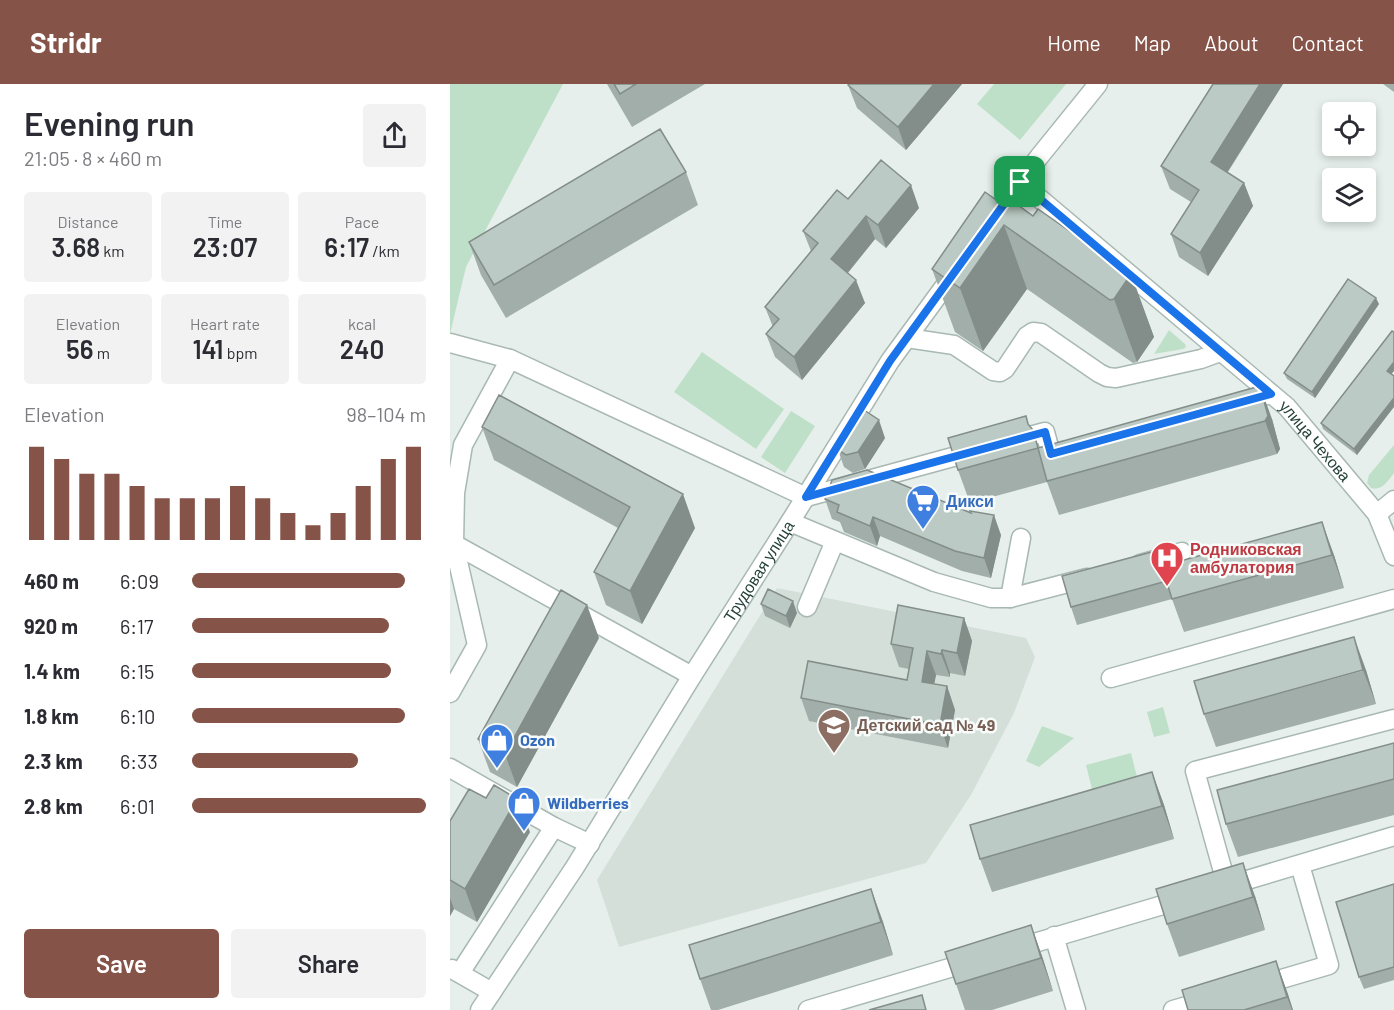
<!DOCTYPE html>
<html lang="en">
<head>
<meta charset="utf-8">
<style>
	:root { --surface:#fff; --page:#f2f2f3; --text:#2b2b33; --muted:#7c7c81; --accent:#855347 }
	body { margin:0; font-family:Barlow,sans-serif; background:var(--page); color:var(--text); height:100vh; display:flex; flex-direction:column; font-size:22px; white-space:nowrap }
	* { box-sizing:border-box; margin:0 }
	p { font-size:20px; color:var(--muted) }
	.icon { flex:none; width:33px; height:33px; fill:none; stroke:currentColor; stroke-width:2; stroke-linecap:round; stroke-linejoin:round }
	.map { position:relative; flex:1; overflow:hidden }
	.sheet { display:flex; flex-direction:column; background:var(--surface); width:450px }
	.sheet>* { flex:none }
	.buttons { position:absolute; left:872px; top:18px; display:grid; gap:12px }
	.buttons a { display:grid; place-items:center; width:54px; height:54px; border-radius:6px; background:var(--surface); box-shadow:0 3px 9px #0003; font-size:30px }
	.pin { position:absolute; display:grid; place-items:center; width:51px; height:51px; color:#fff; margin:-26px; border-radius:12px; box-shadow:0 3px 9px #0006 }
	.round { display:grid; place-items:center; flex:none; width:63px; height:63px; border-radius:6px; background:var(--page) }
	.summary { display:flex; align-items:center; justify-content:space-between; height:102px; padding:0 24px }
	h1 { font-size:33px; font-weight:600; line-height:45px }
	.metrics { display:grid; grid-template-columns:repeat(3,1fr); gap:9px; height:102px; padding:6px 24px }
	.metrics div { display:grid; align-content:center; border-radius:6px; background:var(--page); text-align:center }
	.metrics b { font-size:26px; font-weight:600 }
	.metrics small { font-size:16px; font-weight:400 }
	.metrics p { font-size:16px }
	.chart { height:168px; padding:12px 24px }
	.chart p { display:flex; justify-content:space-between }
	.chart svg { width:100%; height:108px; margin-top:6px; stroke:var(--accent); stroke-width:6 }
	.cta { display:flex; gap:12px; margin-top:auto; padding:12px 24px }
	.cta a { flex:1; height:69px; border-radius:6px; background:var(--accent); color:#fff; font-size:24px; font-weight:600; line-height:69px; text-align:center }
	.cta a+a { background:var(--page); color:var(--text) }
	ul { padding:0 24px; list-style:none; font-size:20px }
	li { display:grid; grid-template-columns:96px 72px 1fr; align-items:center; height:45px }
	li i { height:15px; border-radius:8px; background:var(--accent) }
	header { display:flex; align-items:center; gap:36px; box-sizing:border-box; height:84px; padding:0 30px; background:var(--accent); color:#fff }
	header strong { font-size:28px }
	nav { display:flex; gap:33px; margin-inline-start:auto; font-size:21px }
	main { display:flex; flex:1; min-height:0 }
	.map>svg:first-child { display:block }
	.built { fill:#d4dfda }
	.green { fill:#bfe0c8 }
	.lines { fill:none; stroke-linecap:round; stroke-linejoin:round }
	.minor-casing { stroke:#a8b8b2; stroke-width:21 }
	.minor { stroke:#fff; stroke-width:18 }
	.wall { fill:#a1aea9 }
	.shaded-wall { fill:#838d89 }
	.building { fill:#bbcac4; stroke:#838d89; stroke-width:1.5 }
	.route-casing { stroke:#fff; stroke-width:12 }
	.route { stroke:#1a73e8; stroke-width:8 }
	.labels { text-anchor:middle; stroke-width:5; stroke-linejoin:round; paint-order:stroke }
	.street-label { font-size:16px; fill:#24423a; stroke:#f7fbf9 }
	.shop-label { font-size:16px; font-weight:bold; fill:#366cbe; stroke:#f7fbf9; text-anchor:start }
	.health-label { font-size:16px; font-weight:bold; fill:#be3a42; stroke:#f7fbf9; text-anchor:start }
	.education-label { font-size:16px; font-weight:bold; fill:#785e54; stroke:#f7fbf9; text-anchor:start }
</style>
</head>
<body>
<header>
<strong>Stridr</strong>
<nav><a>Home</a><a>Map</a><a>About</a><a>Contact</a></nav>
</header>
<main>
<section class="sheet">
<div class="summary"><div><h1>Evening run</h1><p>21:05 · 8 × 460 m</p></div><a class="round"><svg class="icon" aria-label="share" viewBox="0 0 24 24"><path d="M12 15V3M7 8l5-5 5 5M5 13v7h14v-7"/></svg></a></div>
<div class="metrics">
<div><p>Distance</p><b>3.68<small> km</small></b></div>
<div><p>Time</p><b>23:07</b></div>
<div><p>Pace</p><b>6:17<small> /km</small></b></div>
</div>
<div class="metrics">
<div><p>Elevation</p><b>56<small> m</small></b></div>
<div><p>Heart rate</p><b>141<small> bpm</small></b></div>
<div><p>kcal</p><b>240</b></div>
</div>
<div class="chart"><p><span>Elevation</span>98–104 m</p>
<svg viewBox="0 0 160 44" preserveAspectRatio="none"><path d="M5 44V6M15 44V11M25 44V17M35 44V17M45 44V22M55 44V27M65 44V27M75 44V27M85 44V22M95 44V27M105 44V33M115 44V38M125 44V33M135 44V22M145 44V11M155 44V6"/></svg>
</div>
<ul>
<li><b>460 m</b>6:09<i style="width:91%"></i></li>
<li><b>920 m</b>6:17<i style="width:84%"></i></li>
<li><b>1.4 km</b>6:15<i style="width:85%"></i></li>
<li><b>1.8 km</b>6:10<i style="width:91%"></i></li>
<li><b>2.3 km</b>6:33<i style="width:71%"></i></li>
<li><b>2.8 km</b>6:01<i style="width:100%"></i></li>
</ul>
<div class="cta"><a>Save</a><a>Share</a></div>
</section>
<div class="map">
<svg width="944" height="926" viewBox="0 0 944 926">
	<rect width="100%" height="100%" fill="#e6efeb"/>
	<path class="built" d="M327 504 576 554 585 573 564 629 521 711 476 779 169 863 147 796Z"/>
	<path class="green" d="M0 0H113L16 183 0 250Z
		M544 0H616L570 56 527 20Z
		M719 246 735 260 736 263 733 265 704 270Z
		M252 268 334 325 306 365 224 308Z
		M341 327 365 342 335 389 311 373Z
		M944 361V389C937 398 932 407 921 404L917 399 919 391Z
		M713 623 720 649 704 653 697 628Z
		M592 642 624 654 589 683 576 677Z
		M681 669 688 697 643 709 636 681Z"/>
	<g class="lines">
		<defs>
			<g id="minor">
				<path id="s1" d="M570 98 837 323 927 430 944 472"/>
				<path d="M544 134 589 73 648 0"/>
				<path d="M457 254 504 261 543 287 550 288 555 285 577 252 583 248 591 249 649 289 657 293 666 294 751 275 770 268"/>
				<path d="M0 259 60 275"/>
				<path d="M790 318 821 310"/>
				<path d="M561 357 595 348 601 370 613 367"/>
				<path d="M927 430 944 416"/>
				<path d="M340 438 484 498 541 514H560L637 494"/>
				<path d="M4 460 242 592"/>
				<path d="M690 480 732 468"/>
				<path d="M560 514 571 454"/>
				<path d="M357 523 385 457"/>
				<path d="M661 594 944 515"/>
				<path d="M0 609 27 561 4 460 5 409 13 361 60 275 356 413 525 367"/>
				<path d="M0 684 104 743 140 760"/>
				<path d="M777 802 944 752"/>
				<path d="M777 802 745 687 944 635"/>
				<path d="M604 852 626 926"/>
				<path d="M564 865 733 815"/>
				<path d="M2 885 42 908"/>
				<path d="M10 889 104 743"/>
				<path d="M811 901 879 881 850 781"/>
				<path id="s2" d="M30 926 125 783 242 592 340 438 440 277 505 188"/>
				<path d="M358 926 523 877"/>
				<path d="M723 926 761 915"/>
			</g>
		</defs>
		<use href="#minor" class="minor-casing"/>
		<use href="#minor" class="minor"/>
	</g>
	<path class="wall" d="M157 0H255L182 43Z
		M399 0H512L456 66 407 24 398 1Z
		M833 0 778 88 794 99 803 122 758 192 729 173 721 150 741 118 720 105 711 82Z
		M933 0H944V8Z
		M236 88 248 121 56 234 31 191 19 158Z
		M398 115 469 124 436 164 425 155 398 189 415 219 352 296 325 273 316 250 323 243 315 223 361 167 353 147Z
		M545 115 583 132 681 190 704 253 687 278 683 279 577 205 533 267 505 248 482 185Z
		M929 220 865 314 837 295 834 289Z
		M941 290 907 371 873 345 871 339Z
		M822 335 830 365 827 370 609 431 597 398 520 419 508 386 580 342 583 346 589 364Z
		M32 343 245 444 192 540 156 521 144 488 168 444 44 376Z
		M435 354 415 385 403 389 394 383 388 366Z
		M375 415 551 451 541 494 512 487 430 452 427 462 394 448 390 438 382 435Z
		M884 471 894 504 734 548 722 515 627 541 621 523 715 481Z
		M311 520 347 529 340 544 315 532Z
		M514 534 522 557 515 592 500 589V593L486 591 484 600 497 602 505 626 498 664 359 637 351 614 457 596 459 585 449 583 441 560Z
		M149 554 67 703 40 688 28 655Z
		M916 586 926 620 766 663 754 630Z
		M944 659V731L788 773 776 740Z
		M702 688 714 721 724 755 542 808 530 775Z
		M0 737 80 748 27 838 4 825 0 832Z
		M944 800V896L914 905 909 893Z
		M421 805 433 838 443 871 268 926H261L250 895Z
		M805 812 815 846 729 873 717 840Z
		M581 841 593 875 603 907 542 926H515L506 900Z
		M826 877 843 926H738Z"/>
	<path class="shaded-wall" d="M484 0H512L456 66 448 43Z
		M810 0H833L769 101 761 78Z
		M794 99 803 122 758 192 750 169Z
		M461 101 469 124 436 164 428 141Z
		M416 132 425 155 390 198 381 175Z
		M554 141 577 205 533 267 510 204Z
		M681 190 704 253 687 278 664 215Z
		M406 196 415 219 352 296 344 273Z
		M926 214 929 220 865 314 862 308Z
		M944 278V287L939 293 937 287Z
		M810 302 822 335 830 365 827 370 815 337Z
		M944 314V323L907 371 904 365Z
		M429 336 435 354 415 385 408 368Z
		M233 410 245 444 192 540 180 507Z
		M544 431 551 451 541 494 534 474Z
		M423 433 430 452 427 462 420 442Z
		M872 438 884 471 894 504 882 471Z
		M343 517 347 529 340 544 336 532Z
		M137 521 149 554 67 703 55 670Z
		M514 534 522 557 515 592 507 569Z
		M904 553 916 586 926 620 913 586Z
		M492 566 500 589V593L491 570Z
		M477 567 486 591 480 621 472 598Z
		M497 602 505 626 498 664 490 641Z
		M702 688 714 721 724 755 712 722Z
		M67 715 80 748 27 838 15 805Z
		M793 779 805 812 815 846 803 813Z
		M421 805 433 838 443 871 431 838Z
		M0 814 4 825 0 832Z
		M581 841 593 875 603 907 591 874Z
		M826 877 838 910 843 926H842L837 913Z"/>
	<path class="building" d="M164 0H186L170 10Z
		M399 0H484L448 43 398 1Z
		M763 0H810L761 78 794 99 750 169 721 150 749 106 711 82Z
		M210 45 236 88 44 201 19 158Z
		M431 76 461 101 428 141 416 132 381 175 406 196 344 273 316 250 329 235 315 223 368 159 353 147 387 106 398 115Z
		M535 108 545 115 550 108 583 132 588 125 681 190 664 215 660 216 554 141 510 204 482 185Z
		M898 195 926 214 862 308 834 289Z
		M942 247 944 248V278L937 287 944 292V314L904 365 871 339Z
		M810 302 818 332 815 337 597 397 588 364Z
		M49 311 233 410 180 507 144 488 180 423 32 343Z
		M414 326 429 336 408 368 396 371 388 366Z
		M576 332 578 340 583 346 588 364 508 386 498 354Z
		M417 386 521 429 520 427 544 431 534 474 505 467 423 433 420 442 387 428 389 421 375 415 382 396Z
		M872 438 882 471 722 515 712 482Z
		M709 466 717 497 621 523 612 492Z
		M318 505 343 517 336 532 311 520Z
		M111 506 137 521 55 670 28 655Z
		M448 521 514 534 507 569 492 566 491 570 477 567 472 598 497 602 490 641 351 614 358 577 457 596 463 564 441 560Z
		M904 553 913 586 754 630 744 597Z
		M944 659V695L776 740 767 706Z
		M702 688 712 722 530 775 520 741Z
		M44 701 67 715 15 805 0 796V737L19 705 36 714Z
		M793 779 803 813 717 840 706 805Z
		M944 800V883L909 893 886 818Z
		M421 805 431 838 250 895 239 861Z
		M581 841 591 874 506 900 495 868Z
		M826 877 837 913 794 926H738L732 906Z
		M472 911 476 926H419Z"/>
	<g class="lines">
		<defs>
			<path id="route" d="M570 98 821 310 601 370 595 348 356 413 440 277Z"/>
		</defs>
		<use href="#route" class="route-casing"/>
		<use href="#route" class="route"/>
	</g>
	<defs>
		<symbol id="supermarket-pin" viewBox="-11 -11 22 30"><path d="M0 17L-7.5 6A9.5 9.5 0 1 1 7.5 6Z" fill="#3f7fe0" stroke="#f7fbf9"/><path d="M-6-5.5h2.5l.6 2H6L4.5 2H-2.5L-4.4-4H-6ZM-1.5 3.2a1.3 1.3 0 1 0 .1 0ZM3 3.2a1.3 1.3 0 1 0 .1 0Z" fill="#fff"/></symbol>
		<symbol id="hospital-pin" viewBox="-11 -11 22 30"><path d="M0 17L-7.5 6A9.5 9.5 0 1 1 7.5 6Z" fill="#e0444e" stroke="#f7fbf9"/><path d="M-5-5h3v3.5h4V-5h3V5h-3V1.5h-4V5h-3Z" fill="#fff"/></symbol>
		<symbol id="school-pin" viewBox="-11 -11 22 30"><path d="M0 17L-7.5 6A9.5 9.5 0 1 1 7.5 6Z" fill="#8d6e63" stroke="#f7fbf9"/><path d="M0-5L7-2L0 1L-7-2ZM-4 1L0 2.5L4 1V4Q0 6-4 4Z" fill="#fff"/></symbol>
		<symbol id="shop-pin" viewBox="-11 -11 22 30"><path d="M0 17L-7.5 6A9.5 9.5 0 1 1 7.5 6Z" fill="#3f7fe0" stroke="#f7fbf9"/><path d="M-5-2.5h2.3a2.7 3.5 0 0 1 5.4 0H5L5.5 6h-11ZM-1.5-2.5h3a1.5 2.3 0 0 0-3 0Z" fill="#fff"/></symbol>
	</defs>
	<g fill-rule="evenodd">
		<use href="#supermarket-pin" x="454" y="398" width="38" height="52"/>
		<use href="#hospital-pin" x="698" y="455" width="38" height="52"/>
		<use href="#school-pin" x="365" y="622" width="38" height="52"/>
		<use href="#shop-pin" x="28" y="637" width="38" height="52"/>
		<use href="#shop-pin" x="55" y="700" width="38" height="52"/>
	</g>
	<g class="labels">
		<g class="street-label">
			<text dy="6" stroke="none"><textPath href="#s1" startOffset="393">улица Чехова</textPath></text>
			<text dy="6" stroke="none"><textPath href="#s2" startOffset="520">Трудовая улица</textPath></text>
		</g>
		<g class="shop-label">
			<text x="496" y="423">Дикси</text>
			<text x="70" y="662">Ozon</text>
			<text x="97" y="725">Wildberries</text>
		</g>
		<g class="health-label">
			<text x="740" y="471">Родниковская<tspan x="740" dy="18">амбулатория</tspan></text>
		</g>
		<g class="education-label">
			<text x="407" y="647">Детский сад № 49</text>
		</g>
	</g>
</svg>
<div class="buttons">
<a><svg class="icon" aria-label="locate" viewBox="0 0 24 24"><circle cx="12" cy="12" r="6"/><path d="M12 2v4M12 18v4M2 12h4M18 12h4"/></svg></a>
<a><svg class="icon" aria-label="layers" viewBox="0 0 24 24"><path d="M12 4l9 5-9 5-9-5zM3 14l9 5 9-5"/></svg></a>
</div>
<div class="pin" style="left:570px;top:98px;background:#1e9e55"><svg class="icon" aria-label="arrive" viewBox="0 0 24 24"><path d="M6 21V4h12l-3 4 3 4H6"/></svg></div>
</div>
</main>
</body>
</html>
